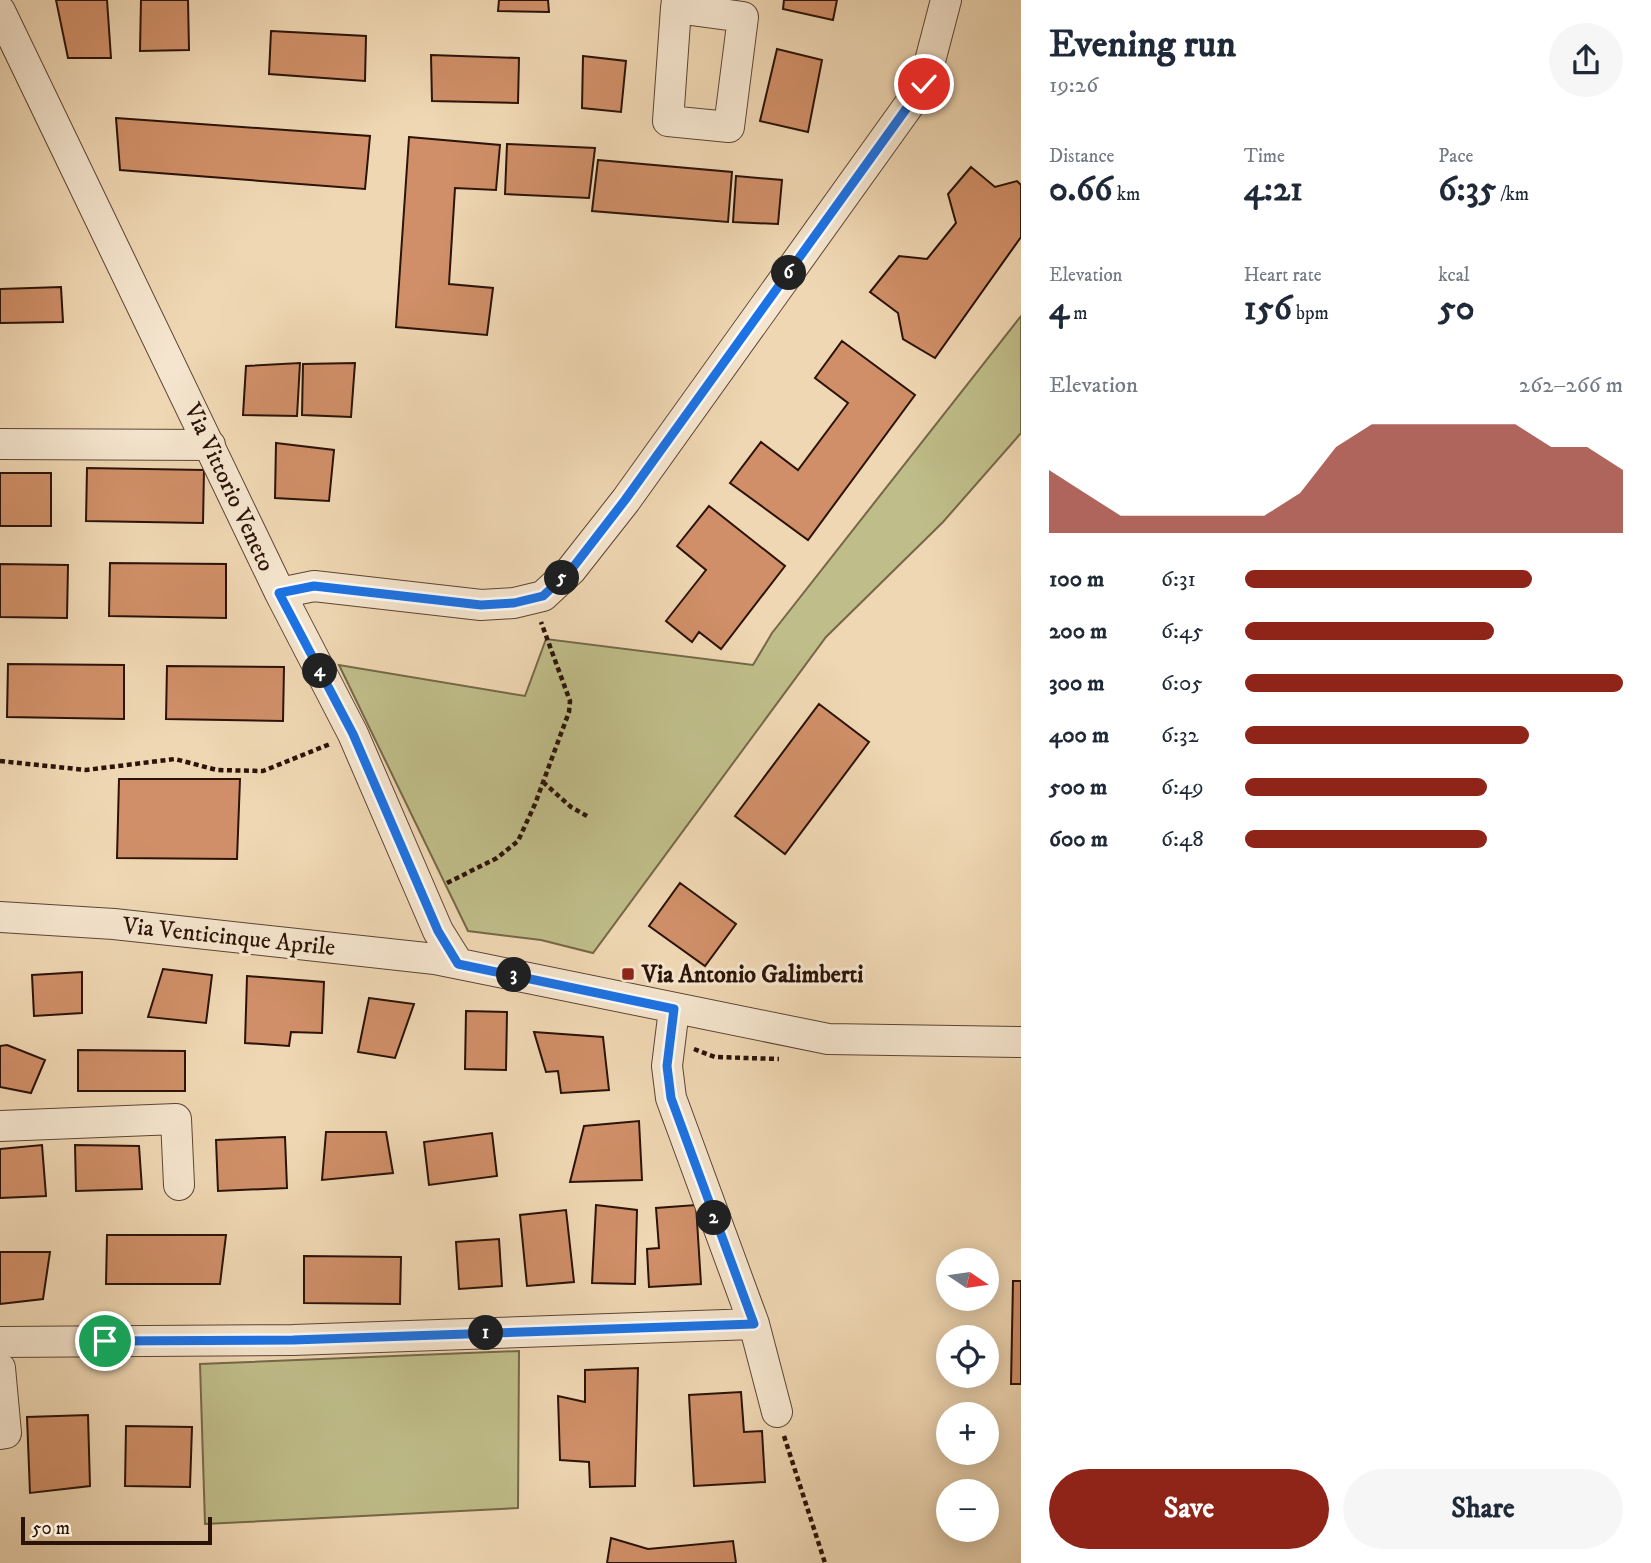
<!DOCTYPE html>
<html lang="en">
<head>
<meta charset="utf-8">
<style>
	:root { --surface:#fff; --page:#f6f6f7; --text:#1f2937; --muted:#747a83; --accent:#8f2418 }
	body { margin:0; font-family:"IM FELL DW Pica",serif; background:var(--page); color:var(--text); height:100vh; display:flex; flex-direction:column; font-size:26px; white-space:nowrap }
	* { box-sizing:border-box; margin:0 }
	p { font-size:23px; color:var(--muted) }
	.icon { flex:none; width:38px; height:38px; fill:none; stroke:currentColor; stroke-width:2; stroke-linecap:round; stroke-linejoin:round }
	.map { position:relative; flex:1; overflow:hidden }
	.side { display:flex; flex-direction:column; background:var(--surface); width:630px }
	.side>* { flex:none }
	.needle { width:46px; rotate:103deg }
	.fabs { position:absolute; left:936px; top:1248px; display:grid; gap:14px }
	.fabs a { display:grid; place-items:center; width:63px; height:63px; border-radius:50%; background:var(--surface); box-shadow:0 4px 18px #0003; font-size:35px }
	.scale { position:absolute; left:21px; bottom:18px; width:191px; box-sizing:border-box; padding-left:7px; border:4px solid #2b1308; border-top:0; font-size:19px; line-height:24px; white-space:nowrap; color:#2b1308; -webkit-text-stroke:5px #f5e5ce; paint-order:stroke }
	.pin { position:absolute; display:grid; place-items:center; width:60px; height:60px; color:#fff; margin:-30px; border:4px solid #fff; border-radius:50%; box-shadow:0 2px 7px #0007 }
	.km { position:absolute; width:35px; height:35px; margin:-18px; border-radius:50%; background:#222; color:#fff; font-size:19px; line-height:35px; text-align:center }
	.round { display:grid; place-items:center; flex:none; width:74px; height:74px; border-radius:37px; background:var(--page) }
	.overview { display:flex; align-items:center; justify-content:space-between; height:119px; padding:0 28px }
	h1 { font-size:38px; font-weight:700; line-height:52px }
	.figures { display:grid; grid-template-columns:repeat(3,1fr); gap:10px; height:119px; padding:7px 28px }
	.figures div { display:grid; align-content:center }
	.figures b { font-size:35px; font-weight:700 }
	.figures small { font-size:19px; font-weight:400 }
	.figures p { font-size:19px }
	.chart { height:196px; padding:14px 28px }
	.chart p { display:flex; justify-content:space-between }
	.chart svg { width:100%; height:126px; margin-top:7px; fill:var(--accent); opacity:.7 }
	.cta { display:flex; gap:14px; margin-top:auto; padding:14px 28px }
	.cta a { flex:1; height:80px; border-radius:42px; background:var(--accent); color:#fff; font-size:28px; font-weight:700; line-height:80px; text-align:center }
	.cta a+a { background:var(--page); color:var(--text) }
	ul { padding:0 28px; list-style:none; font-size:23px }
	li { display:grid; grid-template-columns:112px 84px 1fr; align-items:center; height:52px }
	li i { height:18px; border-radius:9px; background:var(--accent) }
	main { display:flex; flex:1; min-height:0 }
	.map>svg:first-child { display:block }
	.green { fill:#bfbd89; stroke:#756848; stroke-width:2 }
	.building { fill:#d08f68; stroke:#2b1308; stroke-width:2 }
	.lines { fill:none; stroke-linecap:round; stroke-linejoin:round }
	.street-casing { stroke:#5c4433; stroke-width:32 }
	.path { stroke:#2b1308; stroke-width:4.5; stroke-dasharray:5 3.5; stroke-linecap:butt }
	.street { stroke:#f5e5ce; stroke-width:30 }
	.route-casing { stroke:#fff; stroke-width:14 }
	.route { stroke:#1a73e8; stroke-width:9 }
	.poi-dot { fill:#8f2418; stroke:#f5e5ce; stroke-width:2.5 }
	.labels { text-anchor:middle; stroke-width:6; stroke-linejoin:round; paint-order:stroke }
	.street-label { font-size:24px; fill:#2b1308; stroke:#f5e5ce }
	.poi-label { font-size:24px; font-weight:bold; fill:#2b1308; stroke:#f5e5ce; text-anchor:start }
</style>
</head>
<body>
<main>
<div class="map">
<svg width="1021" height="1563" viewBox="0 0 1021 1563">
	<rect width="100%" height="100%" fill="#efd7b3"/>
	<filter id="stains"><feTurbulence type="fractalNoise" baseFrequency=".00286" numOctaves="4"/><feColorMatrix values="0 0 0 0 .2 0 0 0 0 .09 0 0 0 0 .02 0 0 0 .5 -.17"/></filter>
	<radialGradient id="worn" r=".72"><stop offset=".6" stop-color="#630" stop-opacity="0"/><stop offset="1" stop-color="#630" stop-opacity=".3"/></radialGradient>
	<path class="green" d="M1021 316V433L943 522 826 637 593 953 541 940 468 931 339 665 525 696 546 639 753 665 772 633Z
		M519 1351 518 1508 205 1524 200 1364Z"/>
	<path class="building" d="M56 0H107L111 58H68Z
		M141 0H188L189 50 140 51Z
		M499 0H548L549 12 498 11Z
		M784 0H837L833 20 783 9Z
		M271 31 366 36 365 81 269 74Z
		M777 49 822 60 808 132 760 121Z
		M431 55 519 58 518 103 432 101Z
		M583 56 626 61 621 112 582 108Z
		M116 118 370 136 365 189 120 170Z
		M409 137 500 145 496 190 455 188 449 284 493 288 487 335 396 327Z
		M507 144 595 148 589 198 505 194Z
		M598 160 732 172 728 222 592 211Z
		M971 167 995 187 1017 181 1021 185V237L935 358 903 339 898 313 870 292 899 256 927 259 956 223 948 194Z
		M736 176 782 180 778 224 733 222Z
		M61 287 63 322 0 323V289Z
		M842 341 915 395 808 540 730 483 761 442 798 470 848 403 815 378Z
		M300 363 297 416 243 415 246 366Z
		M355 363 351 417 302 415 303 364Z
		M276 443 334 450 329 501 275 498Z
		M87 468 204 470 203 523 86 521Z
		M0 473H51V526H0Z
		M709 506 785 566 721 649 699 632 692 642 666 621 706 570 677 546Z
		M110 563 226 564V618L109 616Z
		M0 564 68 565 67 618 0 617Z
		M8 664 124 665V719L7 717Z
		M167 666 284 667 283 721 166 719Z
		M819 704 869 742 785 854 735 816Z
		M119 779H240L237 859 117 858Z
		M680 883 736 924 705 966 649 926Z
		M163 969 212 975 206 1023 148 1017Z
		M82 972V1013L34 1016 32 975Z
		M247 976 324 982 322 1033 291 1032 289 1046 245 1043Z
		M369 998 414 1004 395 1058 358 1052Z
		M466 1011 507 1012 506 1070 465 1069Z
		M534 1032 603 1037 609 1090 561 1093 558 1071 546 1072Z
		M7 1045 45 1060 31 1093 0 1087V1046Z
		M78 1050 185 1051V1091H78Z
		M639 1121 642 1180 570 1182 584 1126Z
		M326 1132H386L393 1173 322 1180Z
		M492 1133 497 1176 429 1185 424 1142Z
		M285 1137 287 1188 218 1191 216 1140Z
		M42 1145 46 1196 0 1198V1149Z
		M75 1145 139 1146 142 1189 76 1191Z
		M596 1205 637 1210 635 1284 592 1283Z
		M696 1205 701 1284 649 1287 647 1249 659 1248 656 1208Z
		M566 1210 574 1282 527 1286 520 1215Z
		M107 1235H226L220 1284H106Z
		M499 1239 502 1286 459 1289 456 1242Z
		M0 1252H50L43 1299 0 1304Z
		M304 1256 401 1257 400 1304 304 1303Z
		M1013 1281H1021V1384H1011Z
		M638 1368 635 1486 590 1487 589 1462 560 1460 558 1396 585 1402V1370Z
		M741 1392 744 1432 762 1431 765 1482 694 1486 689 1395Z
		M88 1415 90 1486 30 1493 27 1417Z
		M126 1426 192 1427 190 1487 125 1486Z
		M611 1538 648 1549 733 1541 736 1563H607Z"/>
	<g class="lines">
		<defs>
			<path id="street" d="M676 8 743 17 729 127 668 121 676 8 677 0
				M0 11 280 593 353 734 438 931 458 963
				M0 444 210 445
				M280 593 314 586 481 605 514 603 543 596 571 570 626 500 924 84 946 0
				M0 917 114 924 435 959 828 1039 1021 1042
				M674 1009 667 1066 671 1098 754 1324 777 1412
				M0 1126 176 1119 179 1185
				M0 1342 293 1340 754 1324
				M0 1368 6 1433 0 1434"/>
		</defs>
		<use href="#street" class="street-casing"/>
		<path class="path" d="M0 761 86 770 175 759 217 770 263 771 330 744
			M543 782 571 807 587 816
			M447 883 497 858 518 841 535 804 569 712 570 701 541 622
			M694 1049 715 1057 779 1059
			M784 1436 825 1563"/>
		<use href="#street" class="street"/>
	</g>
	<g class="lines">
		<defs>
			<path id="route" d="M105 1341 293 1340 754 1324 671 1098 667 1066 674 1009 458 964 438 931 353 734 279 593 314 586 481 605 514 603 543 596 571 570 625 500 924 84"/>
		</defs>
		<use href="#route" class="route-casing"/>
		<use href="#route" class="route"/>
	</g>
	<rect class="poi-dot" x="621" y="967" width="14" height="14" rx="3.5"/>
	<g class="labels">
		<g class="street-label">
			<text transform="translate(230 487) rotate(65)" y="8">Via Vittorio Veneto</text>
			<text transform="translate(229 936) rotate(6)" y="8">Via Venticinque Aprile</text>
		</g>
		<g class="poi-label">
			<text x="642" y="982">Via Antonio Galimberti</text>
		</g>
	</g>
	<rect width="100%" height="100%" filter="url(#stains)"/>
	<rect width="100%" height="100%" fill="url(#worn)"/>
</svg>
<div class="fabs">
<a><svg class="needle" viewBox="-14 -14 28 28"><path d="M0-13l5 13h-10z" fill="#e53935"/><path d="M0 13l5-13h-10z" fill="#747a83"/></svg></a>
<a><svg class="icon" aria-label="locate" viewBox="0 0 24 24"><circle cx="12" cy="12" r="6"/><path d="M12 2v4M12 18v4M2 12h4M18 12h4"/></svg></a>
<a>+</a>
<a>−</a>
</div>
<div class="scale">50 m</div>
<div class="pin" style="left:105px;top:1341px;background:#1e9e55"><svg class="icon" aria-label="arrive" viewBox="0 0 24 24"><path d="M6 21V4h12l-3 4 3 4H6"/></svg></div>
<div class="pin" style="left:924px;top:84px;background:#d93025"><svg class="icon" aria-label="check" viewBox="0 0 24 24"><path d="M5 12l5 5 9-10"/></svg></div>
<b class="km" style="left:486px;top:1333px">1</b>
<b class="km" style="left:714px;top:1218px">2</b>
<b class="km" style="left:514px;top:975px">3</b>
<b class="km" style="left:320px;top:671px">4</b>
<b class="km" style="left:562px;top:578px">5</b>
<b class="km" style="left:789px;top:273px">6</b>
</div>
<section class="side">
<div class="overview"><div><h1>Evening run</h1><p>19:26</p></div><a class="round"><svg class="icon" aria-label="share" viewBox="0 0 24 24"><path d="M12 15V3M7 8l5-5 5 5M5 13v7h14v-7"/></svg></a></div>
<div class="figures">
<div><p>Distance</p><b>0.66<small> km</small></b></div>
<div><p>Time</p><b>4:21</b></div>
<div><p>Pace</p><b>6:35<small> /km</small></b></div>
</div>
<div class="figures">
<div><p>Elevation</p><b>4<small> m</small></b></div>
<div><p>Heart rate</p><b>156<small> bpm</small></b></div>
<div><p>kcal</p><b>50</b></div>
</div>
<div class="chart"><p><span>Elevation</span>262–266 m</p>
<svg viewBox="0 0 160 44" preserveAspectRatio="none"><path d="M0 44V22L10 30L20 38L30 38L40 38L50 38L60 38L70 30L80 14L90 6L100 6L110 6L120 6L130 6L140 14L150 14L160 22V44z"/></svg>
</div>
<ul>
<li><b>100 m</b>6:31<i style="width:76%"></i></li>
<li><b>200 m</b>6:45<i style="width:66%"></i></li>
<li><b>300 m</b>6:05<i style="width:100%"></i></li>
<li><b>400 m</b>6:32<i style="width:75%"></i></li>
<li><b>500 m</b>6:49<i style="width:64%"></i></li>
<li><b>600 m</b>6:48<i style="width:64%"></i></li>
</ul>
<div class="cta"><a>Save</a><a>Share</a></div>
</section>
</main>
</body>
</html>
